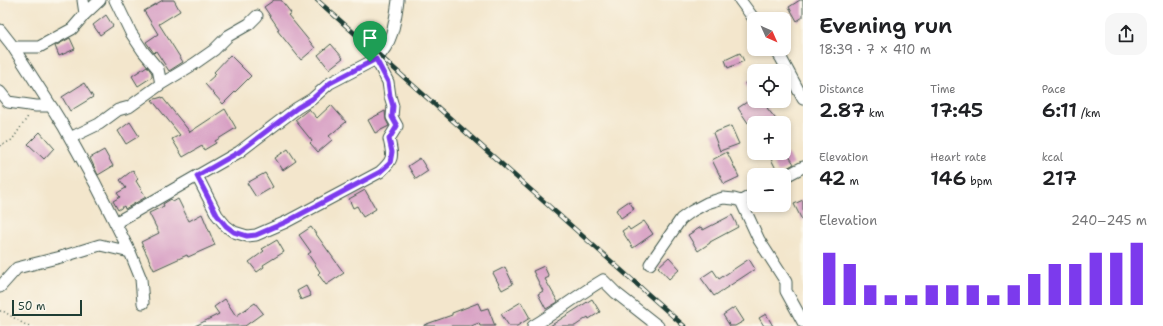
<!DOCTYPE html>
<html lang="en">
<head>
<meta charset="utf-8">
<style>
	:root { --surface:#fff; --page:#f6f6f6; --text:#202124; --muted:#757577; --accent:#7c3aed }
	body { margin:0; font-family:"Shantell Sans",sans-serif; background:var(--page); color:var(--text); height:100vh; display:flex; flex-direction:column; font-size:15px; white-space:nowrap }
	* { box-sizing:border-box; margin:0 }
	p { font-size:13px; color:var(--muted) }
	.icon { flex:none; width:22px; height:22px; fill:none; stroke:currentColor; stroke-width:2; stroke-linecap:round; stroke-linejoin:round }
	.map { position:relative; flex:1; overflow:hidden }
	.drawer { display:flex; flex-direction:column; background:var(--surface); width:360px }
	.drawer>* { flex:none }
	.needle { width:26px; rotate:135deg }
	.fabs { position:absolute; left:747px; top:12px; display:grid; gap:8px }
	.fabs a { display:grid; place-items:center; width:44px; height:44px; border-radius:8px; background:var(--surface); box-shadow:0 2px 6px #0003; font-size:20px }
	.scale { position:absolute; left:12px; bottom:10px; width:70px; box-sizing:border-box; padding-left:4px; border:2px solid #1f3d34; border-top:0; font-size:11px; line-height:14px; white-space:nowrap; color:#1f3d34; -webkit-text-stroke:3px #fbf7ec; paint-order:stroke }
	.pin { position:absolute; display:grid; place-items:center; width:34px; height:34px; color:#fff; margin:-41px -17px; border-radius:50% 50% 50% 0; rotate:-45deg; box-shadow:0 0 4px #0007 }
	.pin .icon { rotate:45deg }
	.round { display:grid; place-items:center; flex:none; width:42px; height:42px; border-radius:12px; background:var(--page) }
	.summary { display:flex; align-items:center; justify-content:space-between; height:68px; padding:0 16px }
	h1 { font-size:22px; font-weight:600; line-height:30px }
	.figures { display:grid; grid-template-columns:repeat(3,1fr); gap:6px; height:68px; padding:4px 16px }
	.figures div { display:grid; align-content:center }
	.figures b { font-size:20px; font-weight:600 }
	.figures small { font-size:11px; font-weight:400 }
	.figures p { font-size:11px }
	.chart { height:112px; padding:8px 16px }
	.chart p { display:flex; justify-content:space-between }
	.chart svg { width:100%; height:72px; margin-top:4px; stroke:var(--accent); stroke-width:6 }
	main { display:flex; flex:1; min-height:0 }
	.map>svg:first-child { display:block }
	.building { fill:#d8a0c4 }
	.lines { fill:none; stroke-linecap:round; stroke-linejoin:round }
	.minor-casing { stroke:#3f564b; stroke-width:13 }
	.path { stroke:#3f564b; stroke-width:1.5; stroke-dasharray:1 3; stroke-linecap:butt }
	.minor { stroke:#fff; stroke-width:11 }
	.rail-casing { stroke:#1f3d34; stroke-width:4.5 }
	.rail { stroke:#fbf7ec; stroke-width:3; stroke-dasharray:9; stroke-linecap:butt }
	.route-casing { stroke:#fff; stroke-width:8 }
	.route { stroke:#7c3aed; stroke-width:5 }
</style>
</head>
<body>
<main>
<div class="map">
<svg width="803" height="326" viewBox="0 0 803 326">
	<rect width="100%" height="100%" fill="#fbf7ec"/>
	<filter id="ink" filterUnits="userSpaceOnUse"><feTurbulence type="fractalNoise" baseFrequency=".025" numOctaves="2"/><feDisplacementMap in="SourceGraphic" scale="8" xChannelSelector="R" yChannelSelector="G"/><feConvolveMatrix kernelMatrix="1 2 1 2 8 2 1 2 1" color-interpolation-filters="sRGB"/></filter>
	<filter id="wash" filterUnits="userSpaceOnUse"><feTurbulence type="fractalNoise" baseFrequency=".012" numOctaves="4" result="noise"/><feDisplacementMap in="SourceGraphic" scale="16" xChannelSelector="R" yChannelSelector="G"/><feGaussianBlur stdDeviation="0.9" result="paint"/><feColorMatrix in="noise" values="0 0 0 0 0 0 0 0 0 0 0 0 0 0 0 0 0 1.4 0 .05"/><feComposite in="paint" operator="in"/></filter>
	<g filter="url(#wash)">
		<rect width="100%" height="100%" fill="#f3e6cc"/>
		<g id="blocks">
			<path class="building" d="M163 0H174L180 11 159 24 183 62 169 71 156 51 154 53 146 42 158 34 144 11Z
				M274 0H281L291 13 288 15 315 48 301 60 277 30 279 29 264 7Z
				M800 0H803V17L797 21 789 7Z
				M106 15 113 26 100 35 93 25Z
				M70 38 75 49 59 56 55 46Z
				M331 44 343 58 329 69 318 55Z
				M740 53 744 61 728 68 725 60Z
				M230 55 251 76 223 104 205 84 216 74 214 72Z
				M147 66 152 73V77L138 86 132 76Z
				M754 78V101H778L767 108 779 123H748L738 108 753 98 745 83Z
				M84 83 93 97 70 111 62 97Z
				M162 97 190 132 225 109 236 128 215 141 216 143 204 150 202 146 183 157 172 139 180 135 152 100Z
				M331 105 346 122 329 136 332 140 318 152 310 143 312 141 295 120 309 109 317 118Z
				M385 111 386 120 389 126 375 133 368 120Z
				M130 122 139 136 126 144 118 131Z
				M731 126 739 144 720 151 713 133Z
				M40 132 54 148 44 159 28 144Z
				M288 149 296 161 283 170 275 158Z
				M104 150 113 166 98 175 90 158Z
				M727 152 739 177 724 184 712 160Z
				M777 153H787L794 164 778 173 770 157Z
				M420 158 428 171 416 179 408 166Z
				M133 170 138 179 136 181 146 197 125 209 124 206 118 210 113 201 120 197 117 193 126 188 120 180Z
				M265 173 273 187 256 197 247 183Z
				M365 190 376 209 363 217 357 206 353 208 349 199Z
				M171 199 173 202 178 199 189 221 202 214 215 245 188 257 187 255 154 270 141 242 159 233 149 213 164 206 163 204Z
				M803 200V222L794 204Z
				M629 201 634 209 621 218 616 210Z
				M732 215 738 227 710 242V243L698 251 688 235 701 227 703 230Z
				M644 221 653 234 633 248 622 231 628 227 630 230Z
				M311 227 344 273 326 285 318 274 320 272 308 254 311 252 299 235Z
				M277 240 284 252 263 265 264 267 257 272 249 262 264 251 262 249Z
				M669 257 680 269 669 279 658 267Z
				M749 259 755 269 714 296 701 278 713 270 719 279Z
				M544 266 549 277 545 279 558 302 546 309 538 294 543 291 533 271Z
				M505 267 513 284 502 290 493 273Z
				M306 286 311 296 301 300 297 291Z
				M225 299 236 316 255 303 263 313 245 326H195L219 314 214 307Z
				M592 299 600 312 589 319 588 317 575 326H550Z
				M521 302 530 318 517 326H509L501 314Z
				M478 303 481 310 488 308 495 326H480L479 323 471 326H424V325L452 315V313Z
				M735 307 744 321 735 326H730L723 315Z
				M766 314 773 326H764L759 318Z"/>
		</g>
	</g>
	<g filter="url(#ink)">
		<use href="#blocks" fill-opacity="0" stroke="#3f564b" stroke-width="1"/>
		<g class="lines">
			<defs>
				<path id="minor" d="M740 0 754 19
					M85 14 100 0
					M0 30 11 44 51 106
					M14 47H39L72 29 85 14 83 0
					M775 49 781 58 803 99
					M161 84 194 64 214 50 228 36 249 24 257 16
					M0 92 8 102 36 106H51L64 127 95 183 130 252 141 279 143 303
					M70 138 99 124 118 110 129 107 161 84 158 69 143 51 131 33 115 0
					M197 176 239 152 297 108 312 99 330 83 376 59
					M784 177 803 167
					M741 201 759 240 786 282V291L803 322
					M115 223 197 176 217 215 226 226 234 232 247 236 256 235 286 222 380 172C394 159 393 157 389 139L397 126 392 117 393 106 390 96 388 82 376 59C393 43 395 22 398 0
					M650 264 681 219 692 211 707 203 723 198 734 199 741 201 754 194
					M0 287 17 268 61 257 100 245 130 252
					M533 326C557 312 579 294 603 280L616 293 658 326"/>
			</defs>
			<use href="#minor" class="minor-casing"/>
			<path class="path" d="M0 146 12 140 29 115
				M0 311H3L24 324 30 326"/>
			<use href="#minor" class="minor"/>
			<defs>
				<path id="rail" d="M317 0 684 326"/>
			</defs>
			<use href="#rail" class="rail-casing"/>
			<use href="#rail" class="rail"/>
		</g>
	</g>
	<g class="lines" filter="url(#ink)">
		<defs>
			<path id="route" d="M376 59 388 82 390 96 393 106 392 117 397 126 389 139 392 152 390 163 380 172 286 222 256 235 247 236 234 232 226 226 217 215 197 176 239 152 297 108 312 99 330 83Z"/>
		</defs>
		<use href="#route" class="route-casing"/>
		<use href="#route" class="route"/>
	</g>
</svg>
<div class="fabs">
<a><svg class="needle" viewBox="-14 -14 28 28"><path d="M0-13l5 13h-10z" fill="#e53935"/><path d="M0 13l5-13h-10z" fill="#757577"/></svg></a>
<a><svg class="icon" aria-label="locate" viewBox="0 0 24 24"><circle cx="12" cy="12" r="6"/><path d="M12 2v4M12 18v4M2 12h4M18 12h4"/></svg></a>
<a>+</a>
<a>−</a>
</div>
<div class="scale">50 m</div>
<div class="pin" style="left:370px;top:62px;background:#1e9e55"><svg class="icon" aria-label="arrive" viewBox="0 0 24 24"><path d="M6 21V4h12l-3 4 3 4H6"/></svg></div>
</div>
<section class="drawer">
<div class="summary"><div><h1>Evening run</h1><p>18:39 · 7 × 410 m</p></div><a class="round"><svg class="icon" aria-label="share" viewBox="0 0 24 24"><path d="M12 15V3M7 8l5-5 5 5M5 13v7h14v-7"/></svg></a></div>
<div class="figures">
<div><p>Distance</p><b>2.87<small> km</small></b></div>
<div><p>Time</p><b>17:45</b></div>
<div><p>Pace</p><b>6:11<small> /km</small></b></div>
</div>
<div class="figures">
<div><p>Elevation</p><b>42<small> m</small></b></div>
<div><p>Heart rate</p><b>146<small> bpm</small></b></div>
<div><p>kcal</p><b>217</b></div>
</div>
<div class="chart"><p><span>Elevation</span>240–245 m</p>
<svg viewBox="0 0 160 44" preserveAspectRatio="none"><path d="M5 44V12M15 44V19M25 44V32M35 44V38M45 44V38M55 44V32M65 44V32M75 44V32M85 44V38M95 44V32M105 44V25M115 44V19M125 44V19M135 44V12M145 44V12M155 44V6"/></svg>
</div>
</section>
</main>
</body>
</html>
